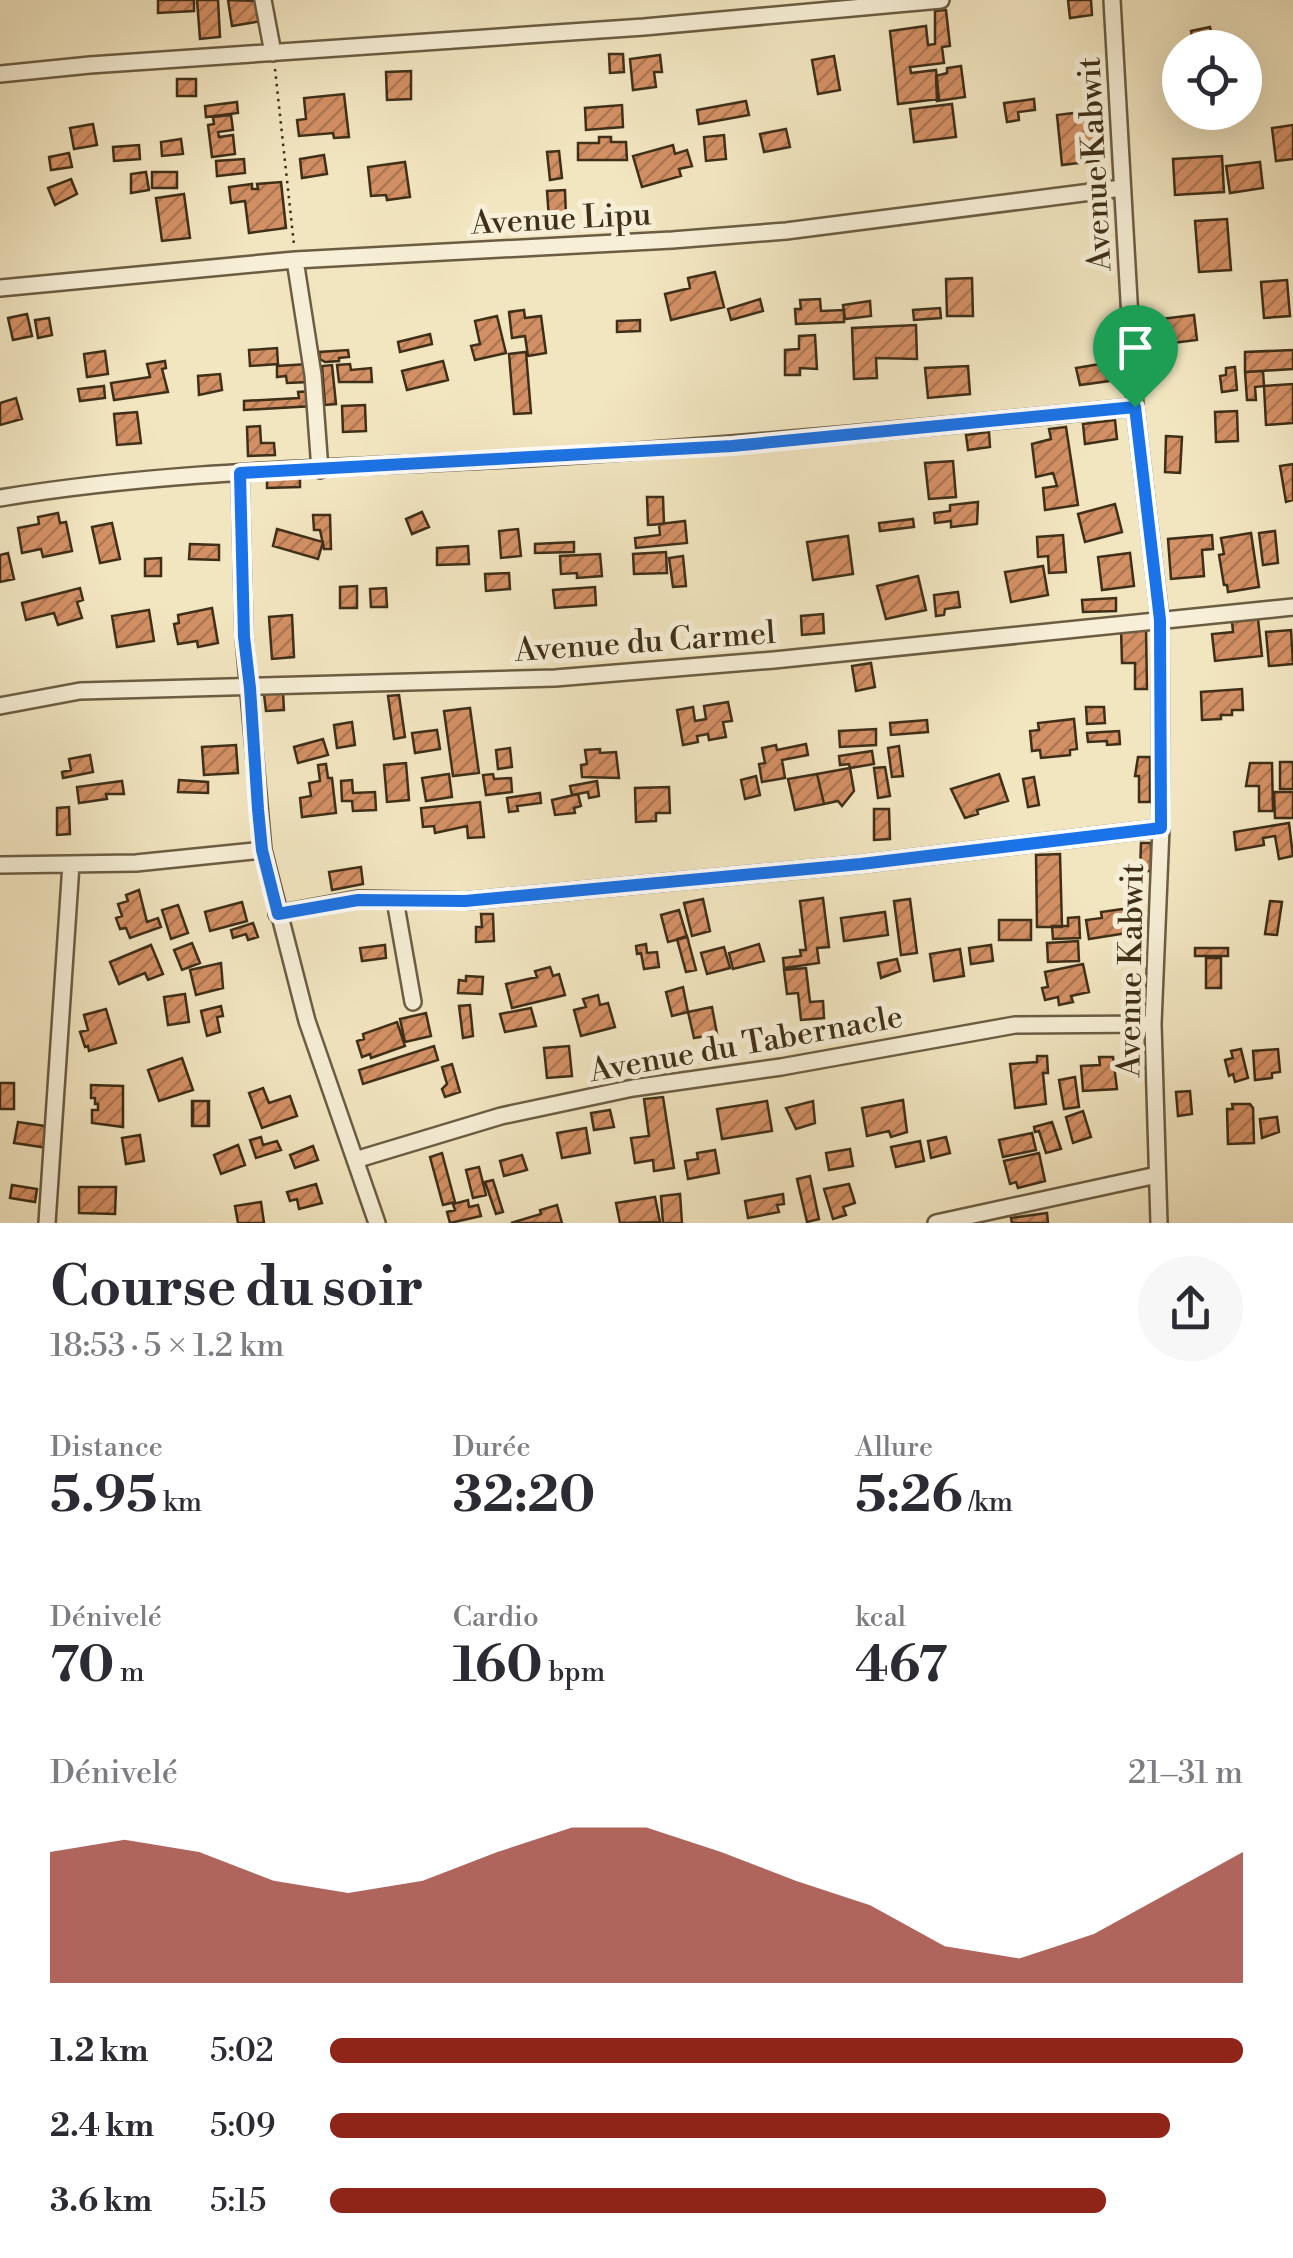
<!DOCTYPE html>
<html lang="fr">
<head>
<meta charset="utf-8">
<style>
	:root { --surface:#fff; --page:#f7f7f7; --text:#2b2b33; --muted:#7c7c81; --accent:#8f2418 }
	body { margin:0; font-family:"Libre Bodoni",serif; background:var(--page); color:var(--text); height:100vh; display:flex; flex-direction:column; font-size:38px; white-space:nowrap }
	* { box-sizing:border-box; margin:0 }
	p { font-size:32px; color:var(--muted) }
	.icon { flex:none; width:55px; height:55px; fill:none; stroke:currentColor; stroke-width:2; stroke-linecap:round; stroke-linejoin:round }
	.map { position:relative; height:1223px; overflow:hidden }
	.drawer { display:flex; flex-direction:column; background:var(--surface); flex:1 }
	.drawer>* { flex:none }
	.buttons { position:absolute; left:1162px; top:30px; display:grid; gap:20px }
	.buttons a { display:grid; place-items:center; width:100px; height:100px; border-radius:50%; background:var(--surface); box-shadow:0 10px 40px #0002; font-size:50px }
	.pin { position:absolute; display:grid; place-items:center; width:85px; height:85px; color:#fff; margin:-102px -42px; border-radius:50% 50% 50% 0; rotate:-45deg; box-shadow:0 0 10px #0007 }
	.pin .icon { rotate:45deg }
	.round { display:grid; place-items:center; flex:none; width:105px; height:105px; border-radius:52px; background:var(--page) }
	.head { display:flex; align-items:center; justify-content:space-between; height:170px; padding:0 50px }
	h1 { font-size:55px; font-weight:700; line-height:75px }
	.metrics { display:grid; grid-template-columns:repeat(3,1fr); gap:15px; height:170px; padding:10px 50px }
	.metrics div { display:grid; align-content:center }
	.metrics b { font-size:50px; font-weight:700 }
	.metrics small { font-size:28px; font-weight:400 }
	.metrics p { font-size:28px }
	.chart { height:280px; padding:20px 50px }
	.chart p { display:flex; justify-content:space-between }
	.chart svg { width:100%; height:180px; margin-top:10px; fill:var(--accent); opacity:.7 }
	ul { padding:0 50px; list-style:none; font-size:32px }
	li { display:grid; grid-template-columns:160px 120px 1fr; align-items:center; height:75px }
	li i { height:25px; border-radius:12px; background:var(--accent) }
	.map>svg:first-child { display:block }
	.building { fill:url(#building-hatch); stroke:#3f2f18; stroke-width:2.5 }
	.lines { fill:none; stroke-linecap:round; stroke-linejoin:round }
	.minor-casing { stroke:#6c5d42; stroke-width:20 }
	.path { stroke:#3f2f18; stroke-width:2.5; stroke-dasharray:2.5 5; stroke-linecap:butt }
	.minor { stroke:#f7efd7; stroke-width:15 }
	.route-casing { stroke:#fff; stroke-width:20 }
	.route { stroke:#1a73e8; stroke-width:12 }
	.labels { text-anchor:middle; stroke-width:10; stroke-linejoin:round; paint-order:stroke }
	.street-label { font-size:32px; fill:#3f2f18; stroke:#f7efd7 }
</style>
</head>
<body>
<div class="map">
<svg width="1293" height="1223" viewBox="0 0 1293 1223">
	<defs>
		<pattern id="building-hatch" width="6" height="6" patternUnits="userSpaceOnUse" patternTransform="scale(2.5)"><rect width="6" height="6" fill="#d49065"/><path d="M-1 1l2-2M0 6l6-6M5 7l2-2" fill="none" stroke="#ad7652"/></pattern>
	</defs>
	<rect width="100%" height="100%" fill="#f2e6c1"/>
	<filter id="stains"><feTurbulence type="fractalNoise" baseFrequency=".002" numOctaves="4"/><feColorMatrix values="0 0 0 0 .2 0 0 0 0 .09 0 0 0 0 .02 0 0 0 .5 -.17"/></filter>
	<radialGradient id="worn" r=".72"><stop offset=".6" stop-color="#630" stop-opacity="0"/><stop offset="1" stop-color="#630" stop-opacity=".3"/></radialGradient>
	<path class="building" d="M158 0H194V11L158 13Z
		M197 0H218L220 37 200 39Z
		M228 0 259 1 262 21 232 26Z
		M1068 0H1091L1092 15 1070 18Z
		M946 10 950 46 942 47 944 63 910 67 911 73 936 70 939 99 898 104 890 31 926 26 928 45 935 44V11Z
		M1210 27 1215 48H1195L1191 31Z
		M609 54H623L624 72 610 73Z
		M660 55 662 72H654L656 87 633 90 630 59Z
		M834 56 840 90 818 94 812 60Z
		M961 66 965 97 937 101 936 76 947 73V68Z
		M411 71V99L387 100 386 72Z
		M177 79H196V96H177Z
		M344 94 349 137 334 138 333 133 299 136 297 120 306 119 304 98Z
		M1034 99 1035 110 1018 112 1019 120 1007 122 1004 103Z
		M746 101 749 115 699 124 697 110Z
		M237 102 238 113 206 117 205 106Z
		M952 104 956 137 914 142 910 109Z
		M622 105 623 127 586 130 585 108Z
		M1090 111 1093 135 1100 134 1103 160 1062 165 1057 115Z
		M231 115 233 130 218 132 219 137 233 135 235 154 212 157 208 125 214 124 213 117Z
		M93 124 97 145 74 149 70 128Z
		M1293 125V159L1276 161 1272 128Z
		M786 129 790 147 764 152 760 134Z
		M724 135 726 159 706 161 704 137Z
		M599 137H611V142H626L627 160H578V143H599Z
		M181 139 183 154 162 156 161 142Z
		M139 145 140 159 114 161 113 147Z
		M673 145 675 154 687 150 692 166 679 169 681 176 642 187 633 156Z
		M559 151 562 178 550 180 547 152Z
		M69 153 72 167 51 170 49 157Z
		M324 155 327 174 302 178 300 159Z
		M1222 156 1224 192 1175 195 1173 159Z
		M244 159 245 173 217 176 216 161Z
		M405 162 410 197 387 200 386 195 371 196 368 167Z
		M1260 162 1263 188 1230 193 1226 166Z
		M146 172 149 190 131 193V174Z
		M152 172H177V188H152Z
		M71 179 77 194 55 205 48 188Z
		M281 182 286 228 249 233 245 201 231 203 229 187 252 184V189H258L257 184Z
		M565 190 566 217 549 219 547 191Z
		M184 194 190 238 162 241 156 198Z
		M1227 219 1231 270 1199 272 1195 221Z
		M715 272 724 307 671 320 665 294 690 288 688 278Z
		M972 278 973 316H947L946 279Z
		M1287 280 1290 316 1264 318 1261 282Z
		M760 299 763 311 731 320 728 309Z
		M820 299 821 311 844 310V322L796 324 795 309H801L800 300Z
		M870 301 871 316 845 319 843 305Z
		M940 308 941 318 914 320 913 310Z
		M524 310 525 318 541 316 546 353 528 356 525 336 512 338 509 312Z
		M27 314 32 336 13 340 8 318Z
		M1194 315 1197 340 1164 344 1161 319Z
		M497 316 506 353 475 360 471 346 480 344 475 321Z
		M49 318 52 335 38 338 35 320Z
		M640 320V331L617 332V321Z
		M916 325 917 359 876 358 877 378 854 379 852 328Z
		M430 334 432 344 400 352 398 342Z
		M815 335 817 369 800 368V375H785V350L799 349V336Z
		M277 348 278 364 250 366 249 350Z
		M348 350 349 357 339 358V361L325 362 320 359 319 352Z
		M1293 350V369L1245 372V352Z
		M105 351 108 374 87 377 84 354Z
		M526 352 531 413 514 414 509 354Z
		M165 361 166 368 162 369 168 392 114 400 111 383 150 377 147 364Z
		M443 361 448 380 407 390 402 371Z
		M1106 363 1110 381 1080 385 1076 368Z
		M308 364 309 382 287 383 286 376 277 377V366Z
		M350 364 351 370 371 368 372 382H339L337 365Z
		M332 365 336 404 325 405 322 366Z
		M968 366 970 394 928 398 925 368Z
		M1235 367 1237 390 1222 392 1220 376 1226 375V368Z
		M1263 371 1264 386 1255 387 1256 400H1247L1245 372Z
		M220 374 222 390 199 395 198 376Z
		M1293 384V423L1266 425 1264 386Z
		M104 386 105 398 80 401 78 389Z
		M312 391 313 406 244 410V401L299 398 298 392Z
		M16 398 22 419 0 425V403Z
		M365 405 366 431 343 432 342 406Z
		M1237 411 1238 441 1216 442 1215 412Z
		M137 412 141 443 117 445 114 414Z
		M1115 420 1117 439 1085 444 1083 424Z
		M260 426 261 443H274L275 455 248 456 247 427Z
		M1066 427 1078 505 1045 510 1043 488 1057 486 1053 473 1036 477 1032 444 1051 439 1049 429Z
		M989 432 990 447 968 450 966 435Z
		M1166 436 1182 437 1180 473 1165 472Z
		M953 461 956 497 929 499 925 463Z
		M1293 464V500L1286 502 1280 466Z
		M300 476V487L267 488V477Z
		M647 497H663L664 524 648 525Z
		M978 502 977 524 951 527V521L935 523 934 513 950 511V505Z
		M1115 504 1122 532 1085 542 1078 514Z
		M422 512 429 527 412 534 406 519Z
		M58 513 60 523 66 522 72 551 43 557 41 549 22 553 18 528 39 524 38 517Z
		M313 515H330L331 549H324L320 530H314Z
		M913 519 914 527 880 531 879 523Z
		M685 521 687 543 636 548 635 538 660 535 659 524Z
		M112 523 120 559 100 563 92 527Z
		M277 529 323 542 318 559 273 546Z
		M518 529 521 556 501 558 499 531Z
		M1275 531 1278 563 1263 565 1259 533Z
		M1251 533 1259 587 1228 592 1227 585H1224L1219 555 1224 554 1221 538Z
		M1063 535 1066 572 1049 573 1048 556 1038 557 1037 537Z
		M1212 535 1213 549 1202 550 1204 576 1171 579 1168 539Z
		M848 536 853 574 813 580 807 542Z
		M574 542V552L535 553V544Z
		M190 544 219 545V560L189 559Z
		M468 546 469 564 437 565V548Z
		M666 552 667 573 634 574 633 554Z
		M8 553 14 579 0 582V555Z
		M1130 553 1134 586 1102 590 1098 557Z
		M600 554 602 576 577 578V573L561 574 560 556Z
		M683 556 686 586 673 587 669 558Z
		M161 558V576H145V559Z
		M1043 566 1048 595 1011 602 1005 572Z
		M509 573 510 589 486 591 485 574Z
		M918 576 926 610 886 619 877 586Z
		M357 586V608H340V587Z
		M595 587 596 605 555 608 553 590Z
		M80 588 83 600 77 602 82 618 58 625 54 613 26 620 22 603Z
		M386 588 387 607H371L370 589Z
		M958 592 960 607 945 609 944 615 936 616 934 595Z
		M1116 598V611L1083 612 1082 600Z
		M212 608 218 643 198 647 197 641 178 644 174 624 179 623 178 615Z
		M149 610 154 641 117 647 112 616Z
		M823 614 824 633 802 635 801 616Z
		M292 615 294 657 272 659 269 617Z
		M1258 619 1262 656 1215 661 1212 634 1233 632 1232 622Z
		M1146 627 1147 689H1135V663H1122L1121 628Z
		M1291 630 1293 664 1269 666 1266 632Z
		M871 663 875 687 856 691 852 666Z
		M1242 689 1243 710H1232V715H1221V719L1202 720 1201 692Z
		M283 693 284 710 266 711 264 694Z
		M399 695 405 737 394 739 388 696Z
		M728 702 732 721 723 722 726 737 709 740 708 734 697 736 698 742 683 745 677 710 693 707 695 721 706 719 704 706Z
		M1086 707H1104L1105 723 1087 724Z
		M470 708 479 773 453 776 444 711Z
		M1074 719 1077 749 1070 750V755L1041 758 1040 750 1032 751 1030 731 1039 730 1038 723Z
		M927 720 928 732 891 735 890 723Z
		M352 722 355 745 337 748 334 725Z
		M876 729V745L840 747 839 731Z
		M437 730 440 749 415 753 412 733Z
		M1119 731 1120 744 1107 745V741L1088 742 1087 733Z
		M323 739 328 755 298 763 294 747Z
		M806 744 808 755 782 760 785 778 762 782 759 764 765 763 762 748 776 745 777 750Z
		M236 745 238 773 204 775 202 747Z
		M899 746 903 776 892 777 888 748Z
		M510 748 512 767 498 769 496 750Z
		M600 749V753L616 752 619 778 582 777 581 765 587 764 585 750Z
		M872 751 874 764 850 768 849 764 840 765 839 756Z
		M90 755 93 772 63 778 62 772 71 770 69 759Z
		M1138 757H1150V802H1139V776H1135Z
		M1280 762H1293V789H1280Z
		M406 763 409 800 387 802 384 765Z
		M1250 763H1272L1273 811H1259V786H1246Z
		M326 764 328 778H332L336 813 302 817 300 798 311 796 309 783 320 781 318 765Z
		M885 767 890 796 878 798 874 768Z
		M850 768 854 791 842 806 838 801 824 804 817 774Z
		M449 774 452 797 426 801 422 778Z
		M493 774 494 779 511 778 512 792 486 795 483 775Z
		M817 774 824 804 795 810 788 779Z
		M999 774 1008 801 977 810 978 814 965 818 951 789Z
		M756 776 760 795 745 799 741 780Z
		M1034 777 1039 805 1028 807 1023 779Z
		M179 780 208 782V793L178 792Z
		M352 780 353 793 375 792 376 810 353 811 352 801H342L341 781Z
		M122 781 124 794H106L107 799 79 803 77 787Z
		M597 781 599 796 589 798 588 792 572 795 570 786Z
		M669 787 670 813H656V821L636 822 635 788Z
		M1274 792H1293V818H1275Z
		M540 793 541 803 517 806 518 811 509 812 507 798Z
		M578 794 581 806 574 808 575 813 555 815 552 800Z
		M480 802 484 837 468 838 467 826 435 833 434 826 423 827 421 808Z
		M69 807 70 834 57 835V808Z
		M874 809H889L890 839 874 840Z
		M1289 823 1293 856 1279 859 1275 836 1263 838 1264 845 1236 850 1234 832Z
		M1141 843H1151V871H1140Z
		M1060 854 1062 927H1037L1036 855Z
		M361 867 363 884 332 890 329 872Z
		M139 890 147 922 158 918 161 927 130 938 126 928 120 929 116 918 122 916 118 904 128 901 126 895Z
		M823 898 829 947 817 948 819 963 784 968 783 958 801 956 800 950H806L800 901Z
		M703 899 710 931 692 936 684 903Z
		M910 899 917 953 901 955 894 901Z
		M1270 901 1282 902 1277 935 1265 934Z
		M242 902 247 921 210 931 205 912Z
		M178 905 188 933 171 939 162 910Z
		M1123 909 1127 933 1089 939 1086 920 1102 918 1101 912Z
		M679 910 687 937 668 942 661 915Z
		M885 912 888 935 844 941 841 918Z
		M481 914H493L494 941 476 942V927H482Z
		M1079 917 1080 938 1053 939 1052 926H1068V918Z
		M999 920H1031V940H999Z
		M253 923 258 937 248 940 246 934 233 938 231 930Z
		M687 936 696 970 686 972 677 939Z
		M1078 941 1079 961 1048 962 1047 943Z
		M192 943 200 963 182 970 174 950Z
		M646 944 647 953 657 952 659 967 644 969 641 953 637 954 636 946Z
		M759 944 764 961 733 969 729 953Z
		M151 945 163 974 148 980 145 973 119 984 110 962Z
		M385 945 386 958 362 961 360 948Z
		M991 945 993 961 971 964 969 948Z
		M724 947 730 968 707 974 701 953Z
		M1195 948H1228V956H1195Z
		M960 949 964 976 934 981 930 954Z
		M1206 958H1221V988H1206Z
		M897 959 900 971 881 978 878 963Z
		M221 963 223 988 196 995 190 970Z
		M1083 964 1089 992 1071 996 1073 1002 1059 1005 1058 997 1045 1000 1042 988 1048 987 1045 972Z
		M550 967 553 976 559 974 565 995 512 1008 506 984 537 977 535 971Z
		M806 968 810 1002 823 1001 824 1018 801 1020 798 993 787 994 784 970Z
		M466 976 483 977 482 994 458 993 459 980 466 981Z
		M683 987 688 1012 672 1016 666 992Z
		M185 994 189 1022 168 1025 164 997Z
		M598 995 600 1005 608 1003 615 1027 581 1036 574 1010 586 1007 583 999Z
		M470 1005 473 1036 463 1038 459 1006Z
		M221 1006 223 1016 217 1017 220 1032 207 1036 201 1011Z
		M712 1007 717 1034 694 1038 688 1012Z
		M531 1008 536 1026 505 1032 500 1014Z
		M106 1009 116 1043 89 1051 88 1046 85 1047 80 1032 88 1030 84 1015Z
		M426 1013 431 1036 405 1042 400 1019Z
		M397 1022 405 1046 371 1058 370 1054 362 1057 357 1041 364 1039 363 1034Z
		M434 1046 438 1060 363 1084 359 1070Z
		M569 1046 572 1076 547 1078 544 1048Z
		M1241 1049 1248 1078 1235 1082 1233 1074 1229 1076 1225 1060 1233 1058 1231 1051Z
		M1278 1049 1280 1072 1272 1073V1078L1255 1080 1253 1051Z
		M1037 1056H1047L1048 1073H1043L1046 1104 1015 1108 1010 1064 1037 1062Z
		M1099 1057H1113L1117 1089 1083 1091 1081 1066 1100 1065Z
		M182 1058 193 1090 159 1101 148 1070Z
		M452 1064 460 1092 445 1097 442 1089 447 1084 442 1067Z
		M1075 1077 1079 1107 1064 1109 1059 1080Z
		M0 1083H14V1109H0Z
		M91 1085 123 1086V1127L92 1123V1110H98V1104H95V1098H91Z
		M263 1088 269 1103 290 1096 297 1116 262 1128 249 1093Z
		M1190 1091 1192 1114 1178 1116 1176 1092Z
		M663 1097 674 1168 654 1171 653 1160 635 1163 631 1138 649 1136 644 1099Z
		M903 1100 907 1132 891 1137 889 1131 867 1136 862 1108Z
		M192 1101H209V1126H192Z
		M193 1101H208V1126H193Z
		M767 1101 772 1131 722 1139 717 1109Z
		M813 1101 815 1123 796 1129 786 1108Z
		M1232 1104H1250L1253 1108 1254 1143 1228 1144 1227 1109H1233Z
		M610 1110 614 1127 594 1130 591 1113Z
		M1083 1111 1091 1137 1073 1143 1066 1117Z
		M1277 1117 1279 1132 1262 1138 1260 1119Z
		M18 1122 52 1127 48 1148 14 1143Z
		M1052 1122 1061 1149 1046 1153 1039 1131 1035 1132 1034 1127Z
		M586 1128 590 1153 562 1158 557 1133Z
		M1032 1133 1036 1150 1003 1157 999 1140Z
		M140 1135 144 1161 126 1164 122 1138Z
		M261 1137 263 1145 277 1141 281 1150 256 1158 250 1140Z
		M946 1137 950 1153 931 1158 928 1141Z
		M920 1141 924 1161 896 1167 891 1147Z
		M238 1145 245 1165 221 1174 214 1155Z
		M313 1146 318 1160 295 1168 290 1155Z
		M850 1149 853 1166 829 1170 826 1153Z
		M715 1150 719 1173 688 1179 685 1161 698 1159 697 1153Z
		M442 1153 455 1202 443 1205 430 1157Z
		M1039 1153 1045 1181 1018 1188 1016 1182 1010 1184 1004 1161Z
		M522 1155 527 1170 504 1176 500 1161Z
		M479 1167 486 1195 473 1198 466 1170Z
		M810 1176 819 1219 807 1222 797 1179Z
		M493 1180 503 1212 496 1214 485 1182Z
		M316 1184 322 1203 299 1209 297 1199 290 1201 287 1192Z
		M849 1184 855 1203 843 1207 846 1215 833 1219 824 1189Z
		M12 1185 37 1189 35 1202 10 1198Z
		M79 1187H116L115 1214 79 1213Z
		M680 1194 682 1223H663L661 1196Z
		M783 1194 784 1204 777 1205 779 1212 748 1218 745 1201Z
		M655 1197 660 1222 620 1223 616 1203Z
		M468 1200 469 1207 478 1205 481 1216 450 1223 447 1212 455 1210 453 1204Z
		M261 1202 264 1223H238L235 1206Z
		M557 1205 562 1223H511L541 1214 540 1210Z
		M1047 1213 1048 1223H1012L1011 1218Z"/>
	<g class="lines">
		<defs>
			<path id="minor" d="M263 0 273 53
				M1112 0 1135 407 1160 619 1161 828 1153 1024 1159 1223
				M0 74 90 65 644 27 941 0
				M295 260 313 375 320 470
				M0 288 295 260 672 240 786 231 1122 188
				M240 473 244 637 263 850 307 1021 377 1223
				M0 498C175 469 353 468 530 458 732 446 933 427 1135 407
				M0 706 80 691 555 678 774 660 1293 607
				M0 865 136 863 263 850
				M395 900 413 1002
				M277 914 358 899 465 901 861 864 1161 828
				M355 1160 501 1116 633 1088 781 1067 1015 1025 1153 1024
				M47 1223 71 864
				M936 1223 1157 1175"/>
		</defs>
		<use href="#minor" class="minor-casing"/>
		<path class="path" d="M275 69 294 245"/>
		<use href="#minor" class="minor"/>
	</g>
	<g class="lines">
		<defs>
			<path id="route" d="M1135 407 1160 620 1161 828 861 864 465 901 358 900 278 914 262 850 258 809 250 688 244 637 240 473 732 446Z"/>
		</defs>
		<use href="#route" class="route-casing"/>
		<use href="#route" class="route"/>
	</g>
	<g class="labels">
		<g class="street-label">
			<text transform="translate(1094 164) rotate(-93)" y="11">Avenue Kabwit</text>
			<text transform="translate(561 218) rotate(-3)" y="11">Avenue Lipu</text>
			<text transform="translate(645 641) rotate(-4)" y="11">Avenue du Carmel</text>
			<text transform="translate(1130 970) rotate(-89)" y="11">Avenue Kabwit</text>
			<text transform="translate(746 1043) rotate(-10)" y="11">Avenue du Tabernacle</text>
		</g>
	</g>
	<rect width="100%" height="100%" filter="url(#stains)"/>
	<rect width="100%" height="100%" fill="url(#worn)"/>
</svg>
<div class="buttons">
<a><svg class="icon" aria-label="locate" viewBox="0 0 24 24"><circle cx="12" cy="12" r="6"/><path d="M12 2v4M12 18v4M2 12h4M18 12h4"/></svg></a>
</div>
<div class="pin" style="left:1135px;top:407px;background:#1e9e55"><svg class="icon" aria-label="arrive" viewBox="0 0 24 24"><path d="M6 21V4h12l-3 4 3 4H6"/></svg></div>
</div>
<section class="drawer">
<div class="head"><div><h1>Course du soir</h1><p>18:53 · 5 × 1.2 km</p></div><a class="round"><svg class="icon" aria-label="share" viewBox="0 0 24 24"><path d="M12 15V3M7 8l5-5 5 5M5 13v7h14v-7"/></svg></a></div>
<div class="metrics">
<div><p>Distance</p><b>5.95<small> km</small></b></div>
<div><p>Durée</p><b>32:20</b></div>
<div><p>Allure</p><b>5:26<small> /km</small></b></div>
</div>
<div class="metrics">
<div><p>Dénivelé</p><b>70<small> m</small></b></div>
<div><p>Cardio</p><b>160<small> bpm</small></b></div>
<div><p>kcal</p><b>467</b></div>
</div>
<div class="chart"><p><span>Dénivelé</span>21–31 m</p>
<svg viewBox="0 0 160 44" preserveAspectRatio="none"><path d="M0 44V12L10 9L20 12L30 19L40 22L50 19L60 12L70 6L80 6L90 12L100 19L110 25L120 35L130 38L140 32L150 22L160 12V44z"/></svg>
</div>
<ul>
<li><b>1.2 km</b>5:02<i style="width:100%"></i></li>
<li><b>2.4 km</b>5:09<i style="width:92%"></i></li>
<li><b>3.6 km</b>5:15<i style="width:85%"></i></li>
</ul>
</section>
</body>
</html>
